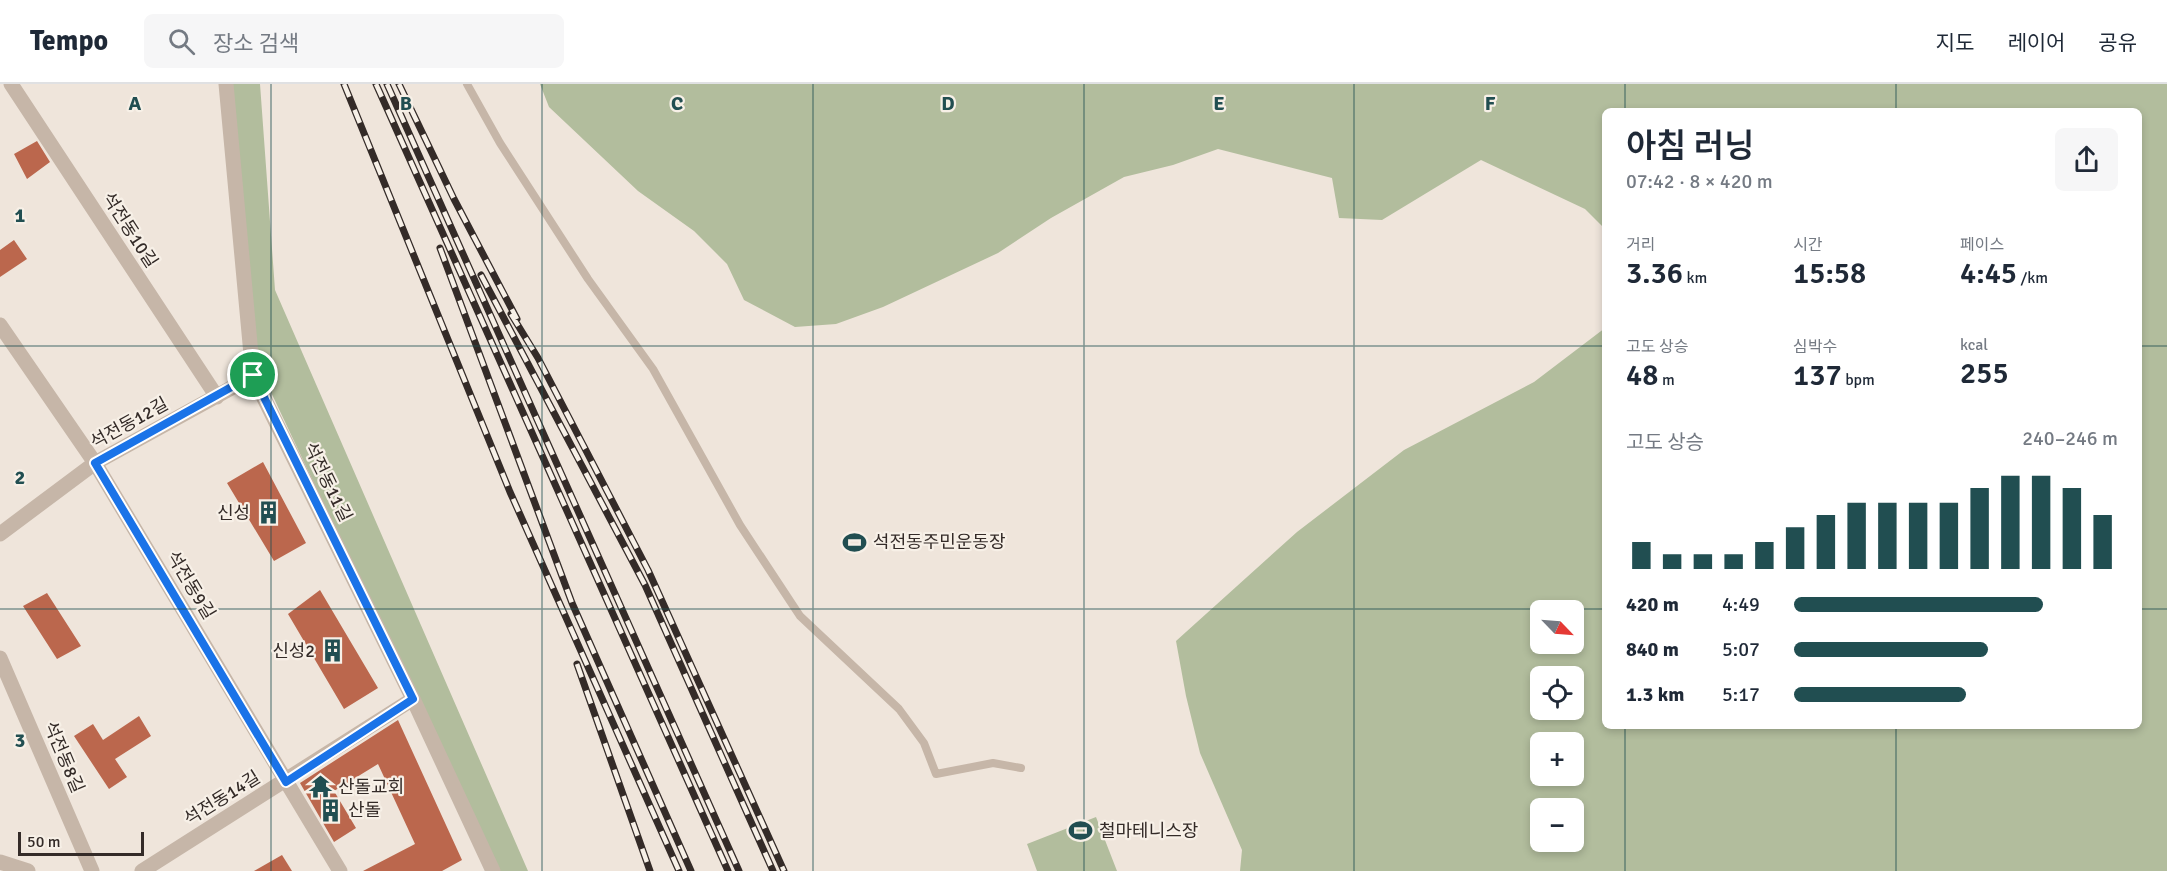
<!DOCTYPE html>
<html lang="ko">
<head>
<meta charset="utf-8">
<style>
	:root { --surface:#fff; --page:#f6f6f7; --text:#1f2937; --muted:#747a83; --line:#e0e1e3; --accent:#214e51 }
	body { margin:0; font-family:Signika,"Noto Sans KR",sans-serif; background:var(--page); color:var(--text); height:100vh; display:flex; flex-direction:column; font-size:22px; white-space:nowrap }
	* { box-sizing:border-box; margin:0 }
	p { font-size:20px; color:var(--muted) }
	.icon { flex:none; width:33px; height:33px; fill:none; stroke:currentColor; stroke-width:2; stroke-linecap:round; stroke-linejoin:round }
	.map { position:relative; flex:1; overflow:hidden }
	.drawer { position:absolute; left:1602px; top:24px; width:540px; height:621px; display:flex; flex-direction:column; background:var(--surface); border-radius:9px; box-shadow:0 3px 9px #0003 }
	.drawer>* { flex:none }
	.needle { width:39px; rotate:115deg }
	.tools { position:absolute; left:1530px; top:516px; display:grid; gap:12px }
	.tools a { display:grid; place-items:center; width:54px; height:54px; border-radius:9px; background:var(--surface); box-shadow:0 3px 9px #0003; font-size:30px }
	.scale { position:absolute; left:18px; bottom:15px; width:126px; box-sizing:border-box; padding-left:6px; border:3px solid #342b28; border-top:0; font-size:16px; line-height:21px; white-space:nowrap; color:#342b28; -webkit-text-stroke:4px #f7f0e7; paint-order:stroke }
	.pin { position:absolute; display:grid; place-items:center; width:51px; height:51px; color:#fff; margin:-26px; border:3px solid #fff; border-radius:50%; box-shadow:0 2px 6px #0007 }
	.round { display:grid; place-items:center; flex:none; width:63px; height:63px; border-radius:9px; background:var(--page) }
	.headline { display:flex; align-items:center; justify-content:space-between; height:102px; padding:0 24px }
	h1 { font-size:33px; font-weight:600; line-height:45px }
	.figures { display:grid; grid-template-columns:repeat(3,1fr); gap:9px; height:102px; padding:6px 24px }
	.figures div { display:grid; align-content:center }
	.figures b { font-size:30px; font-weight:600 }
	.figures small { font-size:16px; font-weight:400 }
	.figures p { font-size:16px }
	.chart { height:168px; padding:12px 24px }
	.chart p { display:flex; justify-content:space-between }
	.chart svg { width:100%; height:108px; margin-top:6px; stroke:var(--accent); stroke-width:6 }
	ul { padding:0 24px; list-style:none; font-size:20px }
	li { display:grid; grid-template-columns:96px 72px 1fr; align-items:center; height:45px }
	li i { height:15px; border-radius:8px; background:var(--accent) }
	header { display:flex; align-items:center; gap:36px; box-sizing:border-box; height:84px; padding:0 30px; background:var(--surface); border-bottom:2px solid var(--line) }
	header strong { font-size:28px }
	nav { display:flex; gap:33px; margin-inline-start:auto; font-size:21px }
	.search { width:420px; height:54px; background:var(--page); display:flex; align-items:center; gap:15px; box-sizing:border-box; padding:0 21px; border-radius:9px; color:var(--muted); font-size:22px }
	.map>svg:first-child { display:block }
	.green { fill:#b2bd9d; fill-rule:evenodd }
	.building { fill:#bb674d }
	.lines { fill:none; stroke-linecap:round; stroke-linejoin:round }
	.service { stroke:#c6b6a8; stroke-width:8 }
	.minor { stroke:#c6b6a8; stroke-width:15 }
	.rail-casing { stroke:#342b28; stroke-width:7 }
	.rail { stroke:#f7f0e7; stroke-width:4.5; stroke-dasharray:14; stroke-linecap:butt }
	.route-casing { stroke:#fff; stroke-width:12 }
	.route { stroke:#1a73e8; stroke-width:8 }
	.grid { fill:none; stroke:#214e51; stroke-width:1.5; stroke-opacity:0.55 }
	.labels { text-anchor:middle; stroke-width:4.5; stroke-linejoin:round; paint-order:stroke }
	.street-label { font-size:18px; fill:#342b28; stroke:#f7f0e7 }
	.poi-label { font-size:18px; fill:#342b28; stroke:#f7f0e7; text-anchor:start }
	.grid-label { font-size:20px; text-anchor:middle; font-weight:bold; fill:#214e51; stroke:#f7f0e7; stroke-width:4.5; stroke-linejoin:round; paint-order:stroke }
</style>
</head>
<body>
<header>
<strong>Tempo</strong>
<div class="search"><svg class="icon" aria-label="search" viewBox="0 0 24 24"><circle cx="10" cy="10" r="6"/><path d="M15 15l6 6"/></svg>장소 검색</div>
<nav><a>지도</a><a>레이어</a><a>공유</a></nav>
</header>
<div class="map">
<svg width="2167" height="787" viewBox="0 0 2167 787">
	<rect width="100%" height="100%" fill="#efe5db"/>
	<path class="green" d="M229 0H260L275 206 528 787H497L252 268Z
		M540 0H2167V787H1240L1242 766 1200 669 1186 612 1176 557 1297 448 1404 366 1534 298 1605 244V642H2139V27H1605V145L1585 125 1481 76 1382 136 1339 134 1332 94 1218 65 1173 81 1124 93 1051 134 998 169 883 223 836 240 795 243 744 216 727 180 694 147 638 107 549 23ZM1540 526H1574V560H1540ZM1574 592V626H1540V592ZM1540 658H1574V692H1540ZM1540 724H1574V758H1540Z
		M1096 733 1117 787H1037L1027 760Z"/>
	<path class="building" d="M37 57 50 78 27 95 14 70Z
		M14 156 27 175 0 193V166Z
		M263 378 306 459 274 477 227 399Z
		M320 506 378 604 344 625 288 530Z
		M47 509 81 562 57 575 23 522Z
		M139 632 151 652 115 675 127 693 109 705 74 652 93 640 103 656Z
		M398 636 462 776 442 787H363L415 760 378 680 334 707 356 744 334 758 300 699Z
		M282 771 292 787H254Z"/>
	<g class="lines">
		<path class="service" d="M467 0 500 59 588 195 653 285 740 441 800 532 899 625 924 659 936 690 993 679 1021 684"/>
		<path class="minor" d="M11 0 217 313
			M226 0 253 292 413 615 493 787
			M0 241 95 379 340 787
			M0 450 95 379 253 292
			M0 574 92 787
			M0 778 28 787
			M142 787 413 615"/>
		<defs>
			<path id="rail" d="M344 0 510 408 679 787
				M376 0 728 787
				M387 0 739 787
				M399 0 454 115 517 235
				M440 164 572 519 691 787
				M481 191 645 501 773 787
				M511 230 538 274 648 486 784 787
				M577 580 650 787"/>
		</defs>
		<use href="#rail" class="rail-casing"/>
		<use href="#rail" class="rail"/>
	</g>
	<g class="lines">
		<defs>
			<path id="route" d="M253 291 413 615 286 698 95 379Z"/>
		</defs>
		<use href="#route" class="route-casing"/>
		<use href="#route" class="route"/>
	</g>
	<path class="grid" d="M271 0V787M542 0V787M813 0V787M1084 0V787M1354 0V787M1625 0V27M1896 0V27M0 262H1605M2139 262H2167M0 525H1605M2139 525H2167M1625 642V787M1896 642V787"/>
	<defs>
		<symbol id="building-bare" viewBox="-9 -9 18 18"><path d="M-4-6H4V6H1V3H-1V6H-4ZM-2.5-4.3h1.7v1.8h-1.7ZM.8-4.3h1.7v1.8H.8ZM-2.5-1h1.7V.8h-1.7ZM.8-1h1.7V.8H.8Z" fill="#214e51" stroke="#f7f0e7" stroke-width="2.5" paint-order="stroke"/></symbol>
		<symbol id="stadium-bare" viewBox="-9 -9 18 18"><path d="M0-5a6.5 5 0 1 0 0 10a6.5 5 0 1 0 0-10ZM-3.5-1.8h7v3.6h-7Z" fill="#214e51" stroke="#f7f0e7" stroke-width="2.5" paint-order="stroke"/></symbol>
		<symbol id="temple-bare" viewBox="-9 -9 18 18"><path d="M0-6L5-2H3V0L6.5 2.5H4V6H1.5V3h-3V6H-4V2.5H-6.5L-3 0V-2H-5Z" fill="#214e51" stroke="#f7f0e7" stroke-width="2.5" paint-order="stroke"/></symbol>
	</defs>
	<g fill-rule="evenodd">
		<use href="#building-bare" x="252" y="412" width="33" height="33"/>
		<use href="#stadium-bare" x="838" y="442" width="33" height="33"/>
		<use href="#building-bare" x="316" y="550" width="33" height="33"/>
		<use href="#temple-bare" x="304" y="686" width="33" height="33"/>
		<use href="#building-bare" x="314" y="710" width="33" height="33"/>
		<use href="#stadium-bare" x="1064" y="730" width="33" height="33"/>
	</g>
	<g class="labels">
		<g class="street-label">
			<text transform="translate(130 146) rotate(57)" y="6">석전동10길</text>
			<text transform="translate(129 339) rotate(-29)" y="6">석전동12길</text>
			<text transform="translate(328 398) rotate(64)" y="6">석전동11길</text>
			<text transform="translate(191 501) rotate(59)" y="6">석전동9길</text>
			<text transform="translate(64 673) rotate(67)" y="6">석전동8길</text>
			<text transform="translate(222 714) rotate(-32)" y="6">석전동14길</text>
		</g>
		<g class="poi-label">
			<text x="250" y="435" text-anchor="end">신성</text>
			<text x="873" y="464">석전동주민운동장</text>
			<text x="315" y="573" text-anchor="end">신성2</text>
			<text x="338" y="709">산돌교회</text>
			<text x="348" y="732">산돌</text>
			<text x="1099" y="753">철마테니스장</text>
		</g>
	</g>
	<g class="grid-label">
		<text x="135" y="26">A</text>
		<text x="406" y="26">B</text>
		<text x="677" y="26">C</text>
		<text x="948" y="26">D</text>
		<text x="1219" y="26">E</text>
		<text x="1490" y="26">F</text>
		<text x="20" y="138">1</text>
		<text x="20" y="400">2</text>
		<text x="20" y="663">3</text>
	</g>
</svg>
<div class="tools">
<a><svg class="needle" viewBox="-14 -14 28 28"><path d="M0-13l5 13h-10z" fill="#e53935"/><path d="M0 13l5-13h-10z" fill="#747a83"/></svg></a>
<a><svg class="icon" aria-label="locate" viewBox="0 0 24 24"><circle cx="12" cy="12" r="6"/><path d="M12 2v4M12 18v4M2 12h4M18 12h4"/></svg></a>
<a>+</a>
<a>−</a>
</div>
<div class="scale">50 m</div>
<div class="pin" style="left:253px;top:291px;background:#1e9e55"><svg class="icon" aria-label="arrive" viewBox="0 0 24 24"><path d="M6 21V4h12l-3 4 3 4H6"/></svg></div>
<section class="drawer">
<div class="headline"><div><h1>아침 러닝</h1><p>07:42 · 8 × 420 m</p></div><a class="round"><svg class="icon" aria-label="share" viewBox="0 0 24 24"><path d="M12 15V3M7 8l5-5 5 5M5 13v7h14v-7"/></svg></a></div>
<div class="figures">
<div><p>거리</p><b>3.36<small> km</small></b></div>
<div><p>시간</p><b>15:58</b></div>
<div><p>페이스</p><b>4:45<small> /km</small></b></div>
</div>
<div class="figures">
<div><p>고도 상승</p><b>48<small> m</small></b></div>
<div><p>심박수</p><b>137<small> bpm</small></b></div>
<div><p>kcal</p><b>255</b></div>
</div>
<div class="chart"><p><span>고도 상승</span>240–246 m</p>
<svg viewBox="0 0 160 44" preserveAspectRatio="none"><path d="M5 44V33M15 44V38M25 44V38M35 44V38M45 44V33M55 44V27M65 44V22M75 44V17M85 44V17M95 44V17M105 44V17M115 44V11M125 44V6M135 44V6M145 44V11M155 44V22"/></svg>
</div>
<ul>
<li><b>420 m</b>4:49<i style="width:77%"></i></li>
<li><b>840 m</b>5:07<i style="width:60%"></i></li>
<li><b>1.3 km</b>5:17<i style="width:53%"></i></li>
</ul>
</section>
</div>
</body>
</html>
